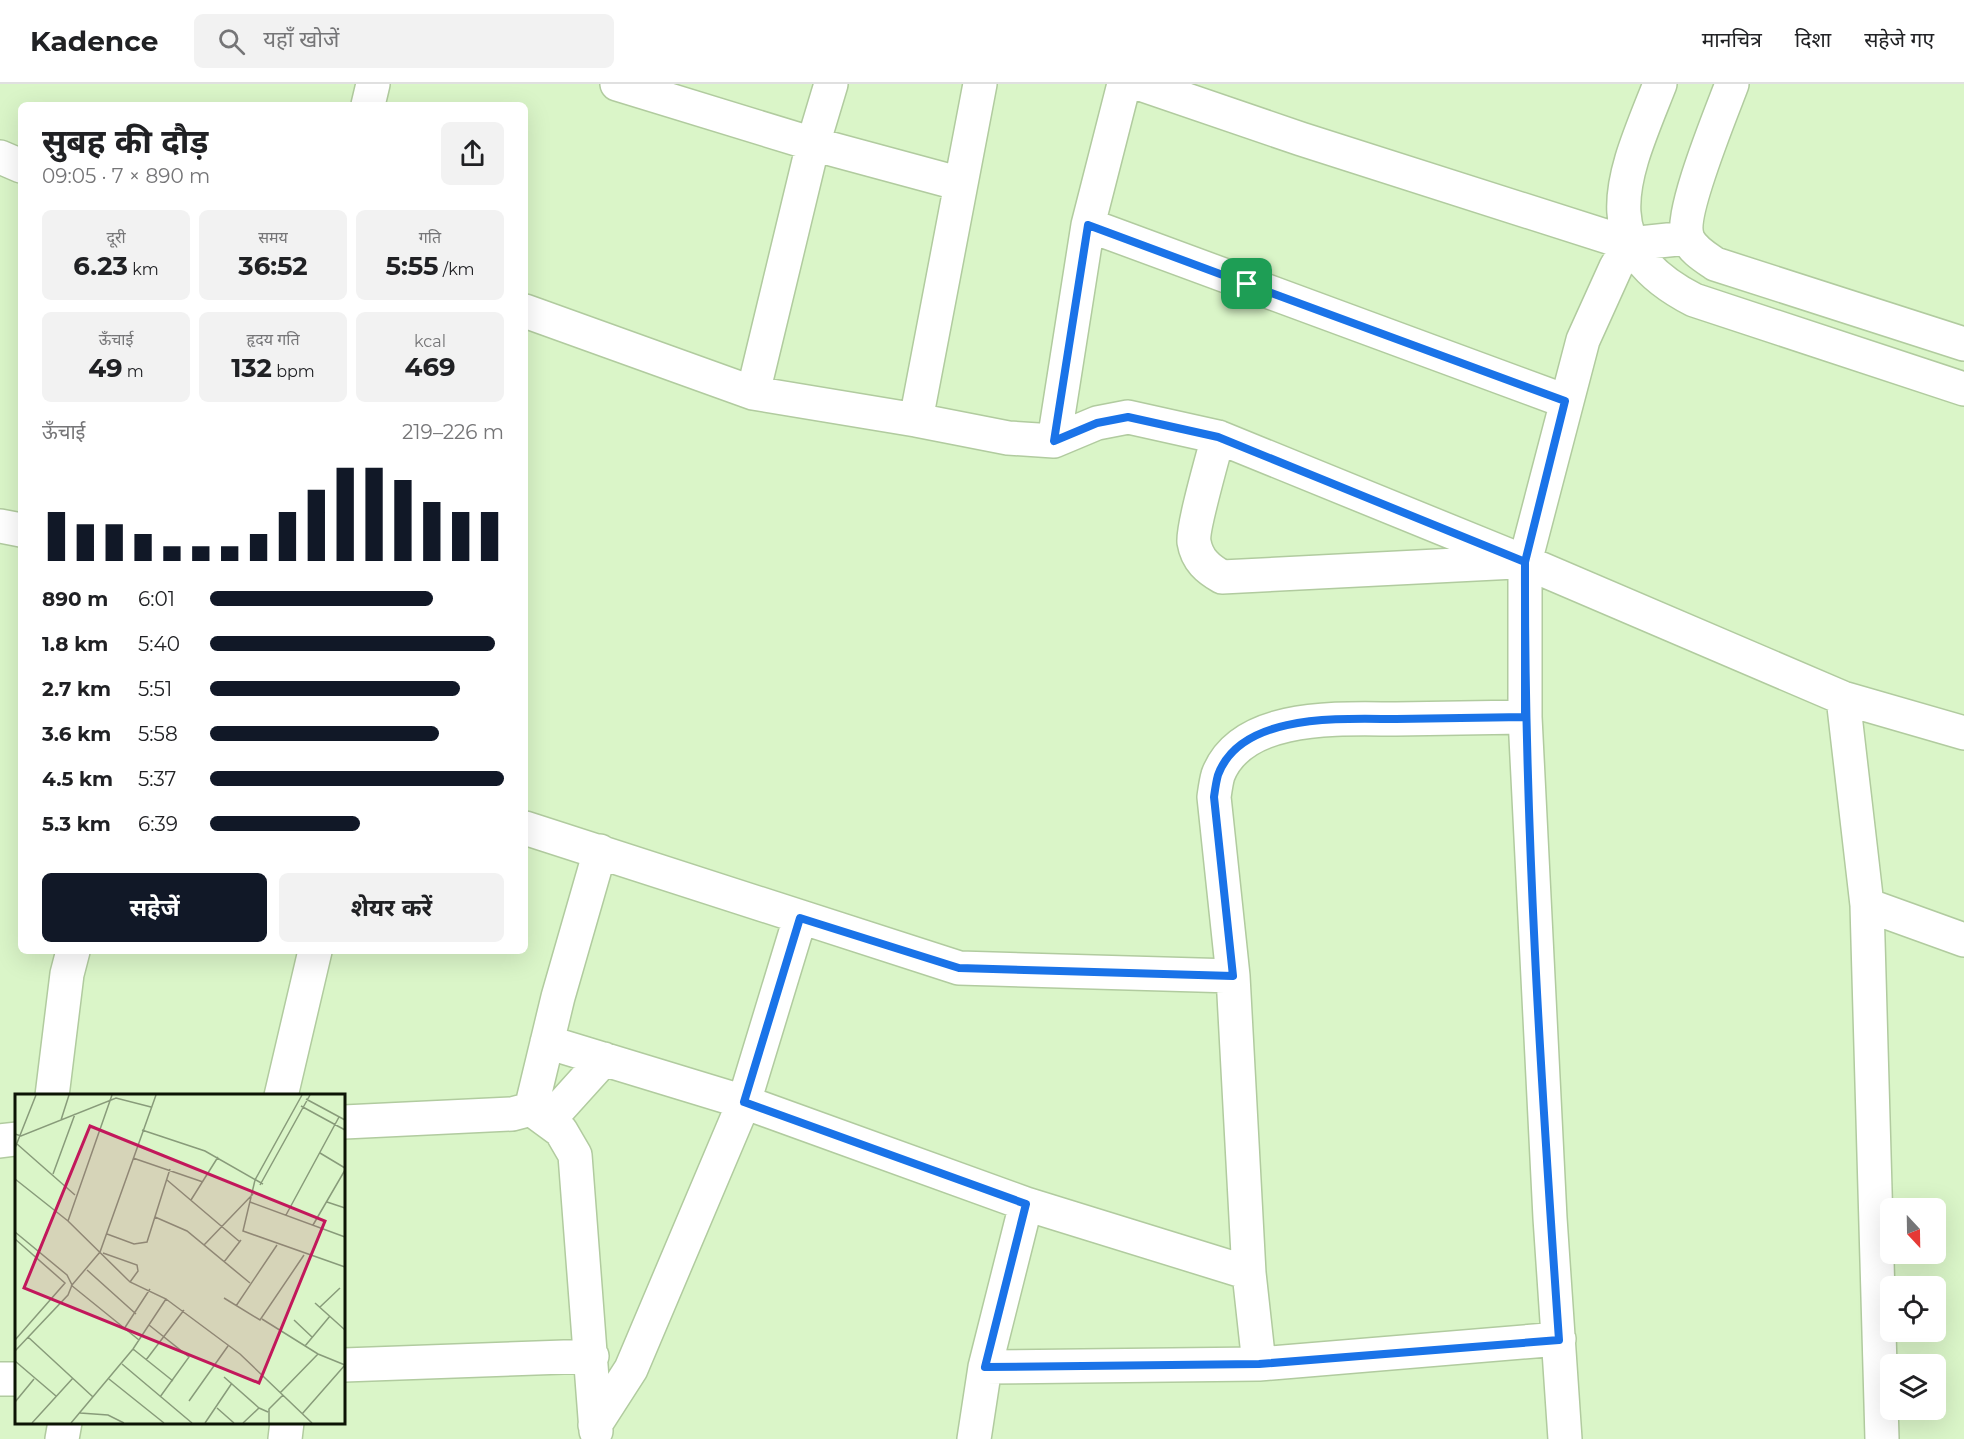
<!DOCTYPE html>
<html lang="hi">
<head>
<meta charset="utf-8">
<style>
	:root { --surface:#fff; --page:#f2f2f2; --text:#202124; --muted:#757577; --line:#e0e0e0; --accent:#111827 }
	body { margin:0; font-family:Montserrat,"Noto Sans Devanagari",sans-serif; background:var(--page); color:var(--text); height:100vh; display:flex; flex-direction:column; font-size:22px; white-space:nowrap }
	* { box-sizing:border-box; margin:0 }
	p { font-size:20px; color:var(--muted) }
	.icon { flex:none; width:33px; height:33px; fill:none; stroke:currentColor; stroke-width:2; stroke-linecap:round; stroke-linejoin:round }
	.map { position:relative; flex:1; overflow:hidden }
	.drawer { position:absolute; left:18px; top:18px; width:510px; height:852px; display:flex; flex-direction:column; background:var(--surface); border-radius:9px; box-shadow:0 6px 24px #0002 }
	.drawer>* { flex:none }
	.needle { width:39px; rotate:158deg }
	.fabs { position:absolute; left:1880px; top:1114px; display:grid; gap:12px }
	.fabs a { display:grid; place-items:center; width:66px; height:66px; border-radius:9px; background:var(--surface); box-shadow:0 6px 24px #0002; font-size:30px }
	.pin { position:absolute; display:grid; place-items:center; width:51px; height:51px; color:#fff; margin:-26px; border-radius:12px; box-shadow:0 3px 9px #0006 }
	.round { display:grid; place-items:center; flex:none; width:63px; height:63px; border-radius:9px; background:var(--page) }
	.head { display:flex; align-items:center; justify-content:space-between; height:102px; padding:0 24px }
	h1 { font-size:33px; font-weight:700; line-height:45px }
	.metrics { display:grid; grid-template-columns:repeat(3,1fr); gap:9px; height:102px; padding:6px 24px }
	.metrics div { display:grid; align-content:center; border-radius:9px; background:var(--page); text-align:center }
	.metrics b { font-size:26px; font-weight:700 }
	.metrics small { font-size:16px; font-weight:400 }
	.metrics p { font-size:16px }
	.chart { height:168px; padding:12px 24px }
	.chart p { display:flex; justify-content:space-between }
	.chart svg { width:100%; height:108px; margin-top:6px; stroke:var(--accent); stroke-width:6 }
	.action { display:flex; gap:12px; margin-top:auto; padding:12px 24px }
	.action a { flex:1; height:69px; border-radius:9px; background:var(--accent); color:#fff; font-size:24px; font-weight:700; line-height:69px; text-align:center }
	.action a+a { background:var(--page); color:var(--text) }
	ul { padding:0 24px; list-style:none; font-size:20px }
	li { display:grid; grid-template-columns:96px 72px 1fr; align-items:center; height:45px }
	li i { height:15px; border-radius:8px; background:var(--accent) }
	header { display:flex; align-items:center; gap:36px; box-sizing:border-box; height:84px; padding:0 30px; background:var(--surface); border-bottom:2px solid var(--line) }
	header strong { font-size:28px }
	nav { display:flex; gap:33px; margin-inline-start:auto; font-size:21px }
	.search { width:420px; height:54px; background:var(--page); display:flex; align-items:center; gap:15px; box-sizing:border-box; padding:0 21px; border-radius:9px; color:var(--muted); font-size:22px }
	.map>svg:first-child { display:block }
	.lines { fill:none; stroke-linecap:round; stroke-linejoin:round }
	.minor-casing { stroke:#b1cb9f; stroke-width:36 }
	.minor { stroke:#fff; stroke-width:33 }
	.route-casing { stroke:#fff; stroke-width:12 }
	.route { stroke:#1a73e8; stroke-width:8 }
	.inset-road { fill:none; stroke:#889b7a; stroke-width:1.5 }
	.view { fill:#c2185b; fill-opacity:0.15; stroke:#c2185b; stroke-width:3 }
	.inset-edge { fill:none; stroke:#0c1405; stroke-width:3 }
</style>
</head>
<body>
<header>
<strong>Kadence</strong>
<div class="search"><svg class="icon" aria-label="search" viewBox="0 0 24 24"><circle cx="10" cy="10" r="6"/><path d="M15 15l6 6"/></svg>यहाँ खोजें</div>
<nav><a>मानचित्र</a><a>दिशा</a><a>सहेजे गए</a></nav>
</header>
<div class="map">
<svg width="1964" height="1355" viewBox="0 0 1964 1355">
	<rect width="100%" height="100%" fill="#daf5c8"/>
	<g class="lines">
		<defs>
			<path id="minor" d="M617 0 813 60 961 100
				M980 0 916 336 1008 354 1054 357 1097 339 1128 333 1218 353 1525 478 1843 614 1964 649
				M1140 0 1301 55 1630 160 1687 154
				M1660 0C1625 89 1587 161 1694 216L1964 305
				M1732 0C1722 27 1678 132 1688 155 1693 166 1705 173 1715 180L1964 260
				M368 21 373 0
				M0 73 21 82
				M1088 141 1565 317
				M525 227 753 309 916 336
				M753 309 813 60 831 0
				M1218 353C1213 372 1192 445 1194 458 1197 476 1208 485 1222 493L1515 478
				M1054 357 1088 141 1124 0
				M0 442 21 446
				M1843 614 1867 821 1882 1355
				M525 744 959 884 1233 892
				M1867 821 1964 856
				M547 958 744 1018 1026 1120 1249 1189
				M52 1012 67 890 73 867
				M281 1012 315 867
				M531 1025 558 913 600 767
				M548 1037 604 975
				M344 1038 512 1030 531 1025 561 1047 575 1071 596 1347
				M0 1057 16 1055
				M1259 1280 1249 1189 1233 892 1214 713C1215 706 1216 698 1218 691 1242 628 1343 635 1396 635 1439 634 1482 634 1525 633
				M344 1281 592 1272
				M985 1283 1259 1280 1559 1255
				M0 1295H16
				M595 1341 631 1285 744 1018 800 834
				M62 1355 65 1338
				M285 1355 287 1338
				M974 1355 985 1283 1026 1120
				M1565 1355 1550 1134 1525 633V478L1583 256 1616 183 1630 160"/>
		</defs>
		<use href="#minor" class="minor-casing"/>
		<use href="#minor" class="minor"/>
	</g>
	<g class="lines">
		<defs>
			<path id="route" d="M1247 200 1565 317 1525 478V633C1482 634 1439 634 1396 635 1343 635 1241 628 1218 691 1216 698 1215 706 1214 713L1233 892 959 884 800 834 744 1018 1026 1120 985 1283 1259 1280 1559 1256C1541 997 1524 737 1525 478L1218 353 1128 333 1097 339 1054 357 1088 141 1247 200"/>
		</defs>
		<use href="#route" class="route-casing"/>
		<use href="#route" class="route"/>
	</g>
	<g transform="translate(15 1010)">
		<rect width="330" height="330" fill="#daf5c8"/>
		<path class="inset-road" d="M287 1 240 86 228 137 330 173M291 5 330 26M286 12 330 36M46 26 54 1M127 36 190 57 248 90M0 40 6 42 101 4 136 13M2 50 60 101M0 54 21 1M305 59 330 74M118 64 188 88M38 80 60 20M0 85 53 127 115 188 151 205 118 255 56 329M152 86 225 148M245 91 295 1M176 106 203 63M235 108 330 143M312 108 330 114M271 121 324 23M140 123 172 137 235 189M53 127 97 1M298 131 330 76M0 138 52 181 57 191 53 201 0 257M92 140 119 150 132 148 155 75M0 145 50 189 0 246M189 151 238 100M88 159 122 171 123 177 115 188M209 168 226 146M72 176 121 220M56 191 124 246M57 191 85 158 141 1M209 204 245 226 289 161M151 205 225 260 297 329M300 209 330 236M221 212 262 151M305 213 325 194M247 225 303 260 330 271M279 226 297 243M134 231 174 263 145 303M109 235 135 195M13 243 78 303M290 252 315 222M118 255 158 287M131 266 169 216M0 267 41 302M107 270 177 329M209 283 244 314M94 285 149 329M265 299 303 260M174 307 213 252M0 308 19 285M202 314 219 329M65 319 93 321 109 329M287 320 330 271M17 329 58 284M190 329 217 289M228 329 244 314 253 318M254 329V315L268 301"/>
		<path class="view" d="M75 32 310 127 244 289 9 194Z"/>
		<rect width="330" height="330" class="inset-edge"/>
	</g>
</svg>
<div class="fabs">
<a><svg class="needle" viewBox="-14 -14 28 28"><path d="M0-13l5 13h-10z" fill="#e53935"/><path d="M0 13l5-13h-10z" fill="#757577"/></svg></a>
<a><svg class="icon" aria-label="locate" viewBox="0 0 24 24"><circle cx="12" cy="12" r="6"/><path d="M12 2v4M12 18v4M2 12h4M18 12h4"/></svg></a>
<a><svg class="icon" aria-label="layers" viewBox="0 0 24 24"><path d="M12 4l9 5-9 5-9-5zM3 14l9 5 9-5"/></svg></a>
</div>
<div class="pin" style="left:1247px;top:200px;background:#1e9e55"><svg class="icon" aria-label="arrive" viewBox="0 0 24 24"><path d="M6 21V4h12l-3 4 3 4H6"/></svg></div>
<section class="drawer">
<div class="head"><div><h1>सुबह की दौड़</h1><p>09:05 · 7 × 890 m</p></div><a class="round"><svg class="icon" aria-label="share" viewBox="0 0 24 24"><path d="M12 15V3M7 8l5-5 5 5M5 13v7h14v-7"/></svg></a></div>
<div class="metrics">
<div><p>दूरी</p><b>6.23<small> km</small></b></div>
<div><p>समय</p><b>36:52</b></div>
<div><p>गति</p><b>5:55<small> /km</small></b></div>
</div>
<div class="metrics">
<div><p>ऊँचाई</p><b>49<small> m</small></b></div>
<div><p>हृदय गति</p><b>132<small> bpm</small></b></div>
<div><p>kcal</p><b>469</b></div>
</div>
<div class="chart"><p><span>ऊँचाई</span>219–226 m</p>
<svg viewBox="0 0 160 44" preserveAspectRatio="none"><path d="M5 44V24M15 44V29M25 44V29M35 44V33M45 44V38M55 44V38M65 44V38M75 44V33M85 44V24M95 44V15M105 44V6M115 44V6M125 44V11M135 44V20M145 44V24M155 44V24"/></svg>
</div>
<ul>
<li><b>890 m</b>6:01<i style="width:76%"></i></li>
<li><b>1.8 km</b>5:40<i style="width:97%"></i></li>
<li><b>2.7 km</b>5:51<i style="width:85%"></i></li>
<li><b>3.6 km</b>5:58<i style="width:78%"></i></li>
<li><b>4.5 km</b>5:37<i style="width:100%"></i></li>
<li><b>5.3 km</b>6:39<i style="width:51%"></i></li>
</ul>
<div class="action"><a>सहेजें</a><a>शेयर करें</a></div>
</section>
</div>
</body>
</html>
